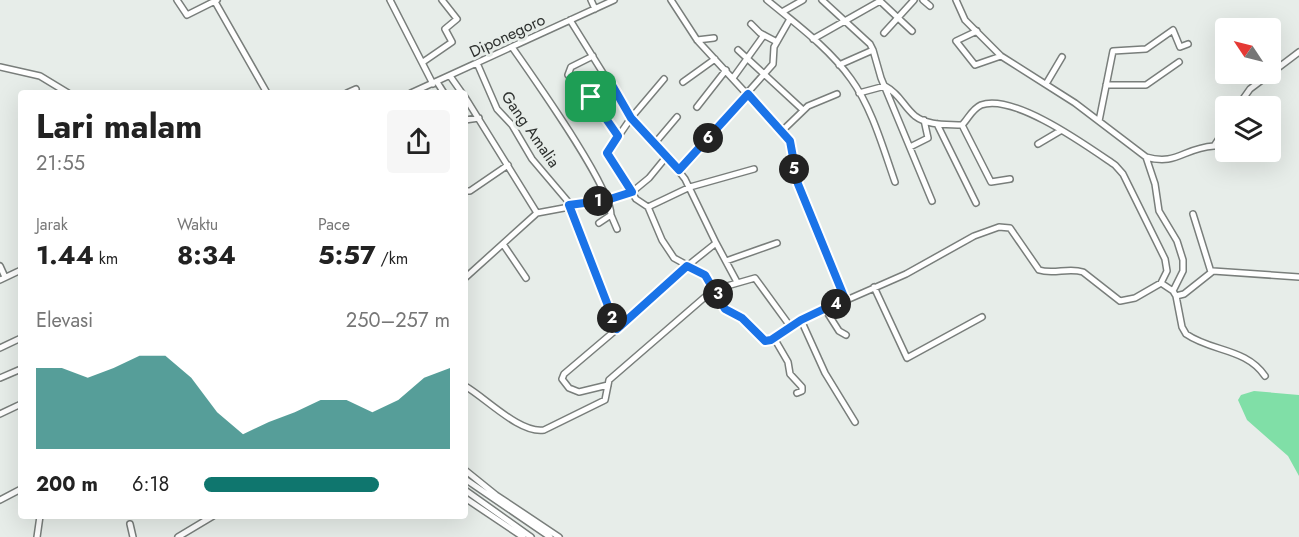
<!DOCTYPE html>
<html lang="id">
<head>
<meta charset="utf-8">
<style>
	:root { --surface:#fff; --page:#f6f6f6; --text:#222; --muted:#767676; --accent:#0f766e }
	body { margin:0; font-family:Jost,sans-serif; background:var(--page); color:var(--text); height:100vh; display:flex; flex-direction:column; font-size:22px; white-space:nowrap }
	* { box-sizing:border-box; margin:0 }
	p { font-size:20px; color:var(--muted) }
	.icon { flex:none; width:33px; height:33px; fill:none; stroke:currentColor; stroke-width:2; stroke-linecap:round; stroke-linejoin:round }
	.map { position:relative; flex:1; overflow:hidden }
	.drawer { position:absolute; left:18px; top:90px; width:450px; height:429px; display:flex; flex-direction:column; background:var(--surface); border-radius:6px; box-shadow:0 6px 24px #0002 }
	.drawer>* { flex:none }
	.needle { width:39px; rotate:305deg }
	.buttons { position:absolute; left:1215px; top:18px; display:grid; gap:12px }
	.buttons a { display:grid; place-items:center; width:66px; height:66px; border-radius:6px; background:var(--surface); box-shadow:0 6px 24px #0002; font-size:30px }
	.pin { position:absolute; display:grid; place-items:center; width:51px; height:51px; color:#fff; margin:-26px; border-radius:12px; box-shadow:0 3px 9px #0006 }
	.km { position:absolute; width:30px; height:30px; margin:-15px; border-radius:50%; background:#222; color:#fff; font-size:16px; line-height:30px; text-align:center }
	.round { display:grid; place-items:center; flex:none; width:63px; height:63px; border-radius:6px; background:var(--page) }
	.headline { display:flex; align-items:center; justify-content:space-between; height:102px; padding:0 18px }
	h1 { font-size:33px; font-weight:700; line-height:45px }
	.metrics { display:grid; grid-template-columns:repeat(3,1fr); gap:9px; height:102px; padding:6px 18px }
	.metrics div { display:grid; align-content:center }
	.metrics b { font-size:26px; font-weight:700 }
	.metrics small { font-size:16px; font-weight:400 }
	.metrics p { font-size:16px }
	.chart { height:168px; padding:12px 18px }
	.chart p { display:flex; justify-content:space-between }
	.chart svg { width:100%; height:108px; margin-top:6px; fill:var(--accent); opacity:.7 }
	ul { padding:0 18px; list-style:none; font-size:20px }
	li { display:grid; grid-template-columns:96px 72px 1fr; align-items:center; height:45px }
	li i { height:15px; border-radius:8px; background:var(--accent) }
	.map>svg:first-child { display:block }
	.water { fill:#80dfa7 }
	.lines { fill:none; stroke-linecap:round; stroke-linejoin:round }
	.minor-casing { stroke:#797e7b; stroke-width:8 }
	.minor { stroke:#fff; stroke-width:5 }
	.route-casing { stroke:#fff; stroke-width:12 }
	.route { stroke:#1a73e8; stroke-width:8 }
	.labels { text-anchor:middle; stroke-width:6; stroke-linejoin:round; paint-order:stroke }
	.street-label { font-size:16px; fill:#2d302e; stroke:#e7ede9 }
</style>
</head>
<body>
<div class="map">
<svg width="1299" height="537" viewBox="0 0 1299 537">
	<rect width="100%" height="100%" fill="#e7ede9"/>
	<path class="water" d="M1254 391 1299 395V476L1288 456 1247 420 1238 400 1241 395Z"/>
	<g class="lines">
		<defs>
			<path id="minor" d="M177 0 187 15 217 0
				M214 0 267 93
				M390 0 433 84
				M591 0 595 9
				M671 0 697 40 790 141 798 184 845 299
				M767 0C796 24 829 48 851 79 872 108 883 148 895 182
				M822 0 870 44 873 50 839 65
				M879 0 912 31
				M923 0 930 6
				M956 0 965 20 1001 56 1075 103 1146 157 1155 184 1159 211 1177 241 1183 260V271L1173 291 1176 296 1184 294 1213 271 1299 277
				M782 12 803 0
				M570 20 631 118 667 156 685 179 716 243
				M751 24 760 33 777 42
				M977 31 956 41 975 65 1001 56
				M884 33 914 0
				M813 39 880 1
				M697 40 714 38
				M512 47C532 76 611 186 611 215L599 223
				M738 50 803 110
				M873 50 881 78 932 201
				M593 56 571 67 568 75 587 98 612 85
				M423 62 452 42 445 29 457 19 442 0
				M477 63 497 109 512 125 532 159 571 205
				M0 67 40 76 68 93
				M450 76 462 93
				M733 78 764 35
				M664 79 631 118 607 153 636 199 648 207 662 240 674 258 705 275 713 290
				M437 82 444 93
				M683 82 715 59
				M1046 84 1062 57
				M1106 85H1146L1179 62
				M347 93 356 89
				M411 93 614 0
				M859 93 885 86C900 94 903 106 915 116 928 126 947 124 962 125
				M465 97 537 213
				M591 97 618 136
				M1238 106 1250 89 1299 52
				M697 107 726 70
				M465 120 479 118
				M1099 121 1113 51 1146 49 1173 30 1180 47 1188 44
				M937 124 976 203
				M962 125C968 119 972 109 981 105 1014 93 1087 146 1115 165L1123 174 1165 259 1167 271 1161 283
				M962 125 991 182 1010 179
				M782 131 808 106 837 94
				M1270 138 1274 139
				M655 143 677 117
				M1038 144 1060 131
				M1214 146 1226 145
				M910 147 928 138 924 120
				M1253 154V152
				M1146 157C1177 166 1183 148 1214 146L1226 128
				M679 170 773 64 774 47 790 19
				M465 191H470L508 165
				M569 205 617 329 564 374 562 379 569 388 579 392 608 385
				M648 207 690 187 754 169
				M1193 214 1211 272
				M611 215 617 229
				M503 244 526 278
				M726 261 777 243
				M0 266 5 277
				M465 278 537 213 607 200 632 192 649 178 667 156
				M0 280 21 270
				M874 287 907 358 982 317
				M715 289 727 311 740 317 763 340H771L790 326
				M1176 296 1182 327 1186 334C1212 352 1246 348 1265 376
				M825 309 839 331 846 335
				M617 329 671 279 716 243 737 282
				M774 338 788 362 790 374 802 387V391L797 393
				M0 348 21 338
				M0 378 21 369
				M465 386C486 398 520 434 544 430L605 400 609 380 713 290 755 278 790 326 801 320
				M0 414 21 404
				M855 422 825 373 801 320 906 274 974 236 999 227 1010 228 1039 270C1054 275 1068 267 1083 272L1120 301 1135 298 1161 283 1173 291
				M465 470 496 495 559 537
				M465 479 550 537
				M465 490 531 537
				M465 498 523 537
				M0 500 21 489
				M130 524 133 537
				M37 537 40 516
				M178 537 213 516"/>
		</defs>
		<use href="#minor" class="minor-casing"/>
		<use href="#minor" class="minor"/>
	</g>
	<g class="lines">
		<defs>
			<path id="route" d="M612 85 631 118 679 170 748 94 790 141 798 184 845 299 801 320 771 340 765 341 742 318 725 309 705 275 687 266 617 329 569 205 607 200 632 192 607 153 618 136 591 97Z"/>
		</defs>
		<use href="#route" class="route-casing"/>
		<use href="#route" class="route"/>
	</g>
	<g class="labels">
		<g class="street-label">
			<text transform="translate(507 35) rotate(-25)" y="6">Diponegoro</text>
			<text transform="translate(531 129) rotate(55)" y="6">Gang Amalia</text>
		</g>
	</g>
</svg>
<div class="buttons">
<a><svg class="needle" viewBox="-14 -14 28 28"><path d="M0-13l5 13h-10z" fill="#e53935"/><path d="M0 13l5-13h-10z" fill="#767676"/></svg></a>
<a><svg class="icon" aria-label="layers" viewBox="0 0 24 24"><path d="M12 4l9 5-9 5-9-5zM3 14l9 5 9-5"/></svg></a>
</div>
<div class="pin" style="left:591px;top:97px;background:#1e9e55"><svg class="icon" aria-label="arrive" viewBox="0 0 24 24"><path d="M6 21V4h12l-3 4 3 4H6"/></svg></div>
<b class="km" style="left:598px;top:201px">1</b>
<b class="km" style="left:612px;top:318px">2</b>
<b class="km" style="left:718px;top:294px">3</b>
<b class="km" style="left:836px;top:304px">4</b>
<b class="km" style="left:794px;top:169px">5</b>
<b class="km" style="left:708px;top:138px">6</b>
<section class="drawer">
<div class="headline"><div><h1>Lari malam</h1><p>21:55</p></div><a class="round"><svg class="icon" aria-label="share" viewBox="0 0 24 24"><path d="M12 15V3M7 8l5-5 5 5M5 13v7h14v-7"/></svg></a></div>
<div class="metrics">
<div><p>Jarak</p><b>1.44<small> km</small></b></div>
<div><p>Waktu</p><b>8:34</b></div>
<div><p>Pace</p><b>5:57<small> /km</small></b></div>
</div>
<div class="chart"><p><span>Elevasi</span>250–257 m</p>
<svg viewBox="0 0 160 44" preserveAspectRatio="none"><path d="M0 44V11L10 11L20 15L30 11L40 6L50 6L60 15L70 29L80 38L90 33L100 29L110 24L120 24L130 29L140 24L150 15L160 11V44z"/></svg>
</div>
<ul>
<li><b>200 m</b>6:18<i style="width:71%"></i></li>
</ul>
</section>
</div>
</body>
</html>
